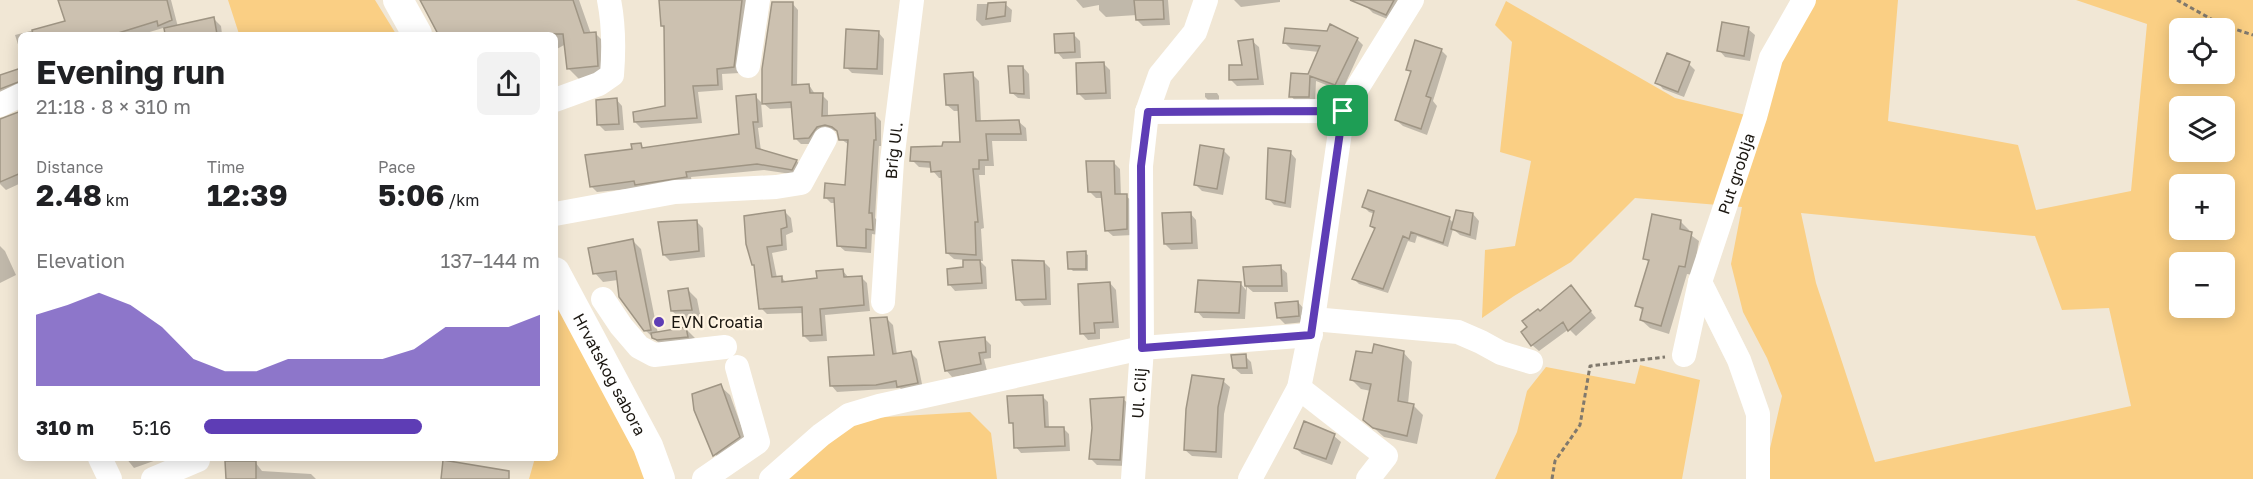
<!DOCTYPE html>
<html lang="en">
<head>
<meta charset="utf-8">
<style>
	:root { --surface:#fff; --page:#f2f2f2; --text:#202124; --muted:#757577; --accent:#5e3db5 }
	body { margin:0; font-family:"Golos Text",sans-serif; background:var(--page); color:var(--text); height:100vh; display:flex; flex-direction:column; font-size:22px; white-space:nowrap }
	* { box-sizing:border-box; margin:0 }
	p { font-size:20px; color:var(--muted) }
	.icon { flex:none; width:33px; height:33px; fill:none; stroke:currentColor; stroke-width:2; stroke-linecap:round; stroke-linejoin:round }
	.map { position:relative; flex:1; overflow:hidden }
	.details { position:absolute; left:18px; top:32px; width:540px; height:429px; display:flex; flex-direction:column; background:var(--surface); border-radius:9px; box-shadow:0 3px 15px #0003 }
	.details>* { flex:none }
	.controls { position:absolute; left:2169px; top:18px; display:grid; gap:12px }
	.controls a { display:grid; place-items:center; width:66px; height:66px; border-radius:9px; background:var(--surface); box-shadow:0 3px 15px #0003; font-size:30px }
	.pin { position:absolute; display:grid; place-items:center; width:51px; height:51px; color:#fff; margin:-26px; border-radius:12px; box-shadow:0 3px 9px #0006 }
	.round { display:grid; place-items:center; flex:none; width:63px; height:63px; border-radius:9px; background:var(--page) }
	.head { display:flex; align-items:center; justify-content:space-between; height:102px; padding:0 18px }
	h1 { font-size:33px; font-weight:700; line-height:45px }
	.stats { display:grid; grid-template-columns:repeat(3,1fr); gap:9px; height:102px; padding:6px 18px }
	.stats div { display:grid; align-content:center }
	.stats b { font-size:30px; font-weight:700 }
	.stats small { font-size:16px; font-weight:400 }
	.stats p { font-size:16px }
	.chart { height:168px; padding:12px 18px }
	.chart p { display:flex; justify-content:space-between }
	.chart svg { width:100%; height:108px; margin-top:6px; fill:var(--accent); opacity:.7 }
	ul { padding:0 18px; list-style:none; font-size:20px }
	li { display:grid; grid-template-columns:96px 72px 1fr; align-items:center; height:45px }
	li i { height:15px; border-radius:8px; background:var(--accent) }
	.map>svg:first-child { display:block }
	.green { fill:#facf84; fill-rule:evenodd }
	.shadow { fill:#0003 }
	.building { fill:#ccc1b0; stroke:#9f9584; stroke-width:1.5 }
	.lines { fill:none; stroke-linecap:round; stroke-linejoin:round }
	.path { stroke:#80796d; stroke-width:3; stroke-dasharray:4.5 3; stroke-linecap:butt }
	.minor { stroke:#fff; stroke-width:24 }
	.major { stroke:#fff; stroke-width:30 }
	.route-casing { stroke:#fff; stroke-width:12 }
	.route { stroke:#5e3db5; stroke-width:8 }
	.poi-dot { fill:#5e3db5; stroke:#fff4e2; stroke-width:2 }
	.labels { text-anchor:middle; stroke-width:4.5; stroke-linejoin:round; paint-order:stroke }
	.street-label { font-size:16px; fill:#1a1610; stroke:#fff4e2 }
	.poi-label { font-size:16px; fill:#1a1610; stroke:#fff4e2; text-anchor:start }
</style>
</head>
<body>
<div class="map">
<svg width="2253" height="479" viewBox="0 0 2253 479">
	<rect width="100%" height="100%" fill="#f1e7d5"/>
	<path class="green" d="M228 0H375L396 34H239Z
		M1804 0H1898L1888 121 2018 145 2036 210 2131 191 2147 24 2076 0H2253V479H1763L1782 396 1767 358 1743 312 1731 264 1742 207 1635 198 1571 262 1514 296 1482 318 1485 250 1515 246 1531 161 1500 152 1512 42 1495 25 1506 1 1675 98 1754 117ZM2180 28H2224V74H2180ZM2180 106H2224V152H2180ZM2180 184H2224V230H2180ZM1801 213 2035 236 2062 310 2109 308 2131 406 1875 462 1816 283ZM2180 262H2224V308H2180Z
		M555 272 660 479H529L535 458H555Z
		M1640 365 1700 380 1682 479H1495L1517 432 1527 391 1546 367 1635 384Z
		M970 412 991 433 997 479H783L821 435 870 418Z"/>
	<path class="shadow" d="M60 0H171L178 27 166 32 163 28 143 34H82L72 11Z
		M422 0H579L591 34 595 33 607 45 610 77 580 80 568 68 566 44 555 50V34H440Z
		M661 0H752L740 73 722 74 723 90 698 92 702 123 641 128 635 122 667 108 665 29 662 26Z
		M1076 0H1168L1170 25 1143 26 1137 20V15L1106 17 1099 10V5L1083 8Z
		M1234 0H1280V2L1241 7Z
		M1369 0H1402L1392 21 1373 13 1366 6Z
		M792 3 798 10 797 86 809 85 815 94 822 95 828 101V117L875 115 881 121V146H879L875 218 878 221 879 235 872 234 871 253 845 251 838 245 836 203H831L825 197 846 186 849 145 841 139 839 132 832 130 816 144H801L795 138 793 108 770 109 763 103Z
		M977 4H1005L1012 10 1011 22 982 26 976 20Z
		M214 19 221 26 222 34H188L187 25Z
		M54 25 61 34H21V54L15 35Z
		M1748 29 1755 35 1750 61 1725 57 1719 50Z
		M878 32 884 39 883 75 852 73 846 67Z
		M1073 34 1080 41 1081 58 1063 59 1057 52Z
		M1357 39 1363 45 1342 91 1316 81 1315 103H1297L1291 96 1309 75 1319 52 1291 49 1285 43Z
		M1252 41 1259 47 1264 85 1237 86 1231 80 1244 66Z
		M1441 50 1447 56 1433 101 1437 106 1427 135 1403 126 1396 120 1412 73 1407 69Z
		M1103 63 1110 70 1111 99 1085 100 1079 94Z
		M1689 64 1695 70 1684 97 1663 89 1657 82Z
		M1023 67 1029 74 1030 99 1018 98 1011 92Z
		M972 74 979 81 981 122H1019L1026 128 1027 141H992L994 166H985V175H979L984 228 981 229 983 261H980L986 267 987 289 955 291 949 284 965 269V260L954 259 947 253 943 178H939L933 171 932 168 919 167 912 160 961 143 960 111H954L947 105Z
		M0 75 21 77V89L0 98Z
		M1205 93H1217L1219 96V100H1208L1205 97Z
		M755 96 761 102 763 127 758 128 761 151 797 161 802 167 798 175 764 170 691 177 692 183 597 192 591 186 640 144 644 149 741 135Z
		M616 99 622 106 624 130 605 131 599 125Z
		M21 112V183L6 190 0 184V120Z
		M1223 150 1230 157 1223 195 1202 191 1195 184Z
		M1290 152 1296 159 1291 208 1274 205 1268 198Z
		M1113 162 1120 169 1121 196H1126L1133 202V235L1113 236 1106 230 1103 198H1096L1089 191Z
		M1364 207 1449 218 1454 224 1473 214 1479 221 1476 240 1460 235 1453 229 1448 247 1417 236 1415 243 1408 241 1388 293 1359 284 1354 279 1375 230 1371 226 1375 214 1369 212Z
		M785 212 791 218 793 232 786 235 787 250 772 253 777 278 781 277 787 283 818 279 842 270 849 278 861 277 867 283 870 311 825 315 827 341 810 342 804 336V313L767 314 761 308 756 267 753 264Z
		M1190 213 1196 220 1198 249 1171 250 1165 244Z
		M696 221 703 228 705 257 670 261 664 255Z
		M1681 222 1689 230 1688 233 1699 241 1693 275 1687 274 1669 334 1650 328 1641 320 1644 312 1637 305 1650 263 1645 259Z
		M632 240 641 249 658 334 686 329 695 338 663 347 645 330 618 280 603 282 595 273Z
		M0 246 5 251 16 275 0 283Z
		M1085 253 1088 255V271H1073L1070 268Z
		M1044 262 1050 268 1051 305 1024 306 1018 299Z
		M1280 267 1287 273 1288 292H1253L1247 287 1245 319 1203 318 1197 311 1241 284 1246 290 1245 269Z
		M1110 283 1116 290 1119 328 1100 329V339L1088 340 1082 333Z
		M1571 287 1596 318 1576 336 1569 329 1539 351 1532 345 1540 312Z
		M688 290 697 299 701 319 682 320 672 311Z
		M1298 302 1304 309 1305 322 1285 324 1278 317Z
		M886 318 893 325 897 355 911 353 917 359 923 389 905 393 900 388 837 392 831 385 876 356Z
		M984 338 991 345V358L984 359 987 371 952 377 946 370Z
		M1403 352 1412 362 1408 404 1413 405 1423 415 1417 444 1384 437 1375 429 1365 420 1371 391 1361 389 1352 380 1373 354Z
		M1245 356 1251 362 1253 374H1241L1234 368Z
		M1223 381 1230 387 1224 414 1222 458 1192 456 1185 450Z
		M720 386 730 395 749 447 724 464 715 454Z
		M1042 396 1048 402 1049 428H1063L1069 434 1070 451 1021 453 1016 447 1014 426 1011 422Z
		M1123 399 1130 405 1126 466 1097 465 1091 459Z
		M1334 436 1341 442 1332 465 1302 454 1296 448Z
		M126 458H162L134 468Z
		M255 462 262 471 311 474 316 479H228Z"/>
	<path class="building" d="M58 0H167L172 20 158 26 157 21 115 34H33L32 30 65 21Z
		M420 0H573L584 33 596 32 598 66 567 69 563 34H438Z
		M659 0H742L734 67 717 69 718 85 693 86 697 118 634 122 633 112 665 106 664 26H661Z
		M1134 0H1163L1164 19 1136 20Z
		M1350 0H1394L1386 15Z
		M772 2H793L792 85 809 84 810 93H823L822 116 875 113 876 140H874L869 213H872L873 230 866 229V248L837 246 834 198H824L825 183 845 185 848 140H839L837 131 832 127 825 125 817 127 809 138 794 139 791 102 762 104V69Z
		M1006 2 1005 16 986 19 988 3Z
		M214 17 217 34H165L164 28Z
		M1722 22 1749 27 1744 56 1717 51Z
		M1330 24 1358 38 1335 85 1310 76 1309 97H1289L1291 73 1308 74 1320 46 1283 43 1285 28 1327 31Z
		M846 29 879 31 877 69 844 68Z
		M1074 33 1075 52 1055 53 1054 34Z
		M1253 39 1258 79 1229 80V65H1242L1238 41Z
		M1415 40 1442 49 1426 96 1431 98 1421 129 1395 120 1411 71 1406 70Z
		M1667 53 1690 62 1678 92 1655 83Z
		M1104 62 1106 93 1077 94 1076 63Z
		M1008 66H1023L1024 94 1010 93Z
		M21 68V81L0 89V75Z
		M973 72 976 121 1019 120 1021 134H986L988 160H979V169H973L978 222H975L976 255 946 253 941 171 931 172 930 162 910 161 911 147 942 146 943 142H960L958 105H946L944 74Z
		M756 94 758 122H753L756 148 797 160 792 170 757 164 686 172 687 177 635 185 634 181 590 187 585 155 632 149 631 144 641 143 642 148 739 134 736 96Z
		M617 98 619 124 597 125 596 100Z
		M21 111V173L0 182V119Z
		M1200 145 1224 149 1217 189 1194 185Z
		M1268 148 1291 151 1285 203 1266 199Z
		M1086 161H1114L1115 194H1127V229L1105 231 1101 192H1088Z
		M1368 190 1450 217 1443 243 1411 232 1409 239 1403 236 1383 289 1352 279 1375 228 1370 226 1374 211 1362 207Z
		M785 210 787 227 781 229 782 245 767 247 772 277 782 276V282L817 278 816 271 843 269 844 277 862 276 864 305 820 309 822 335 803 336 802 307 759 309 754 265H752L746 244 744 216Z
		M1456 210 1473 213 1470 235 1451 229Z
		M1191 212 1192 243 1164 244 1162 213Z
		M1652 214 1681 220 1680 229 1692 232 1685 267 1679 266 1661 326 1640 320 1643 308 1635 306 1649 260 1643 259Z
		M697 220 699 251 663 255 658 222Z
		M633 239 637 260 651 330 644 331 619 297 616 271 593 274 588 248Z
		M1086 251V269H1068L1067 252Z
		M963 260H980L982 283 948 285 947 269 963 267Z
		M1012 260 1044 261 1046 299 1016 300Z
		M1281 265 1282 286H1245L1243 267Z
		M1198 280 1241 282 1239 313 1195 312Z
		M1110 282 1113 322 1094 323 1095 333 1080 334 1078 284Z
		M1571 285 1591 311 1568 331 1563 322 1531 346 1521 332 1527 327 1522 321 1538 309 1540 311Z
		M688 288 692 310 671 311 668 291Z
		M1298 301 1299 316 1277 318 1275 303Z
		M887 317 893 354 911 351 918 383 897 387 896 381 876 385 830 386 828 357 874 355 870 318Z
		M686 327 688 337 657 340 652 338 651 333Z
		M985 337 986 352 979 353 981 364 945 371 939 342Z
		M1374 344 1404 351 1398 401 1414 404 1407 436 1373 428 1363 420 1371 384 1350 380 1356 351 1372 353Z
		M1246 354 1247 368H1233L1231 355Z
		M1192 375 1224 379 1218 407 1216 452 1184 450 1186 409Z
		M721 384 740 437 713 456 694 410 692 394Z
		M1043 395 1045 427H1064L1065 446 1014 448 1013 423H1009L1007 396Z
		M1124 397 1120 460 1089 459 1092 428 1090 399Z
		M1304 421 1335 434 1326 459 1294 448Z
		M443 460 509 471V479H441Z
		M225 461H256V479H226Z"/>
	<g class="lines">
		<path class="path" d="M2177 0 2222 25 2253 35
			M1552 479 1555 461 1580 425 1590 366 1665 357"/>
		<g class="minor">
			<path d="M748 66 758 0"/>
			<path d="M555 100 599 84 612 75C614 50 614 25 609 0"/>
			<path d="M0 105 21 95"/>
			<path d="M1147 112 1343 111"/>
			<path d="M555 214 675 192 776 187 801 183 825 139"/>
			<path d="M1700 282 1739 360 1758 414V479"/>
			<path d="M603 299 621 326 639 347 654 355 725 347"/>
			<path id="s1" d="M883 302 892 161 912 0"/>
			<path d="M1313 319 1458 332 1481 342 1501 353 1531 362"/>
			<path id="s2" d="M1684 355 1700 282 1755 117 1771 58 1804 0"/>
			<path d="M1299 388 1386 456 1368 479"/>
			<path d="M100 458 110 479"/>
			<path d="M153 479 198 460"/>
			<path d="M704 479 758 442 737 367"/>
			<path d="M771 479 821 435 849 415 879 406 1142 348 1311 335"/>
			<path id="s3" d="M1133 479 1142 348 1141 166 1147 112 1160 75 1195 32 1206 0"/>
			<path d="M1250 479 1299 388 1313 319 1343 111 1412 0"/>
		</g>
		<g class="major">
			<path d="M398 0 417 34"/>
			<path id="s4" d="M555 272 648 446 660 479"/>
		</g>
	</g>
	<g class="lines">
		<defs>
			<path id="route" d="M1343 111 1311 335 1142 348 1141 166 1148 112Z"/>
		</defs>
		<use href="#route" class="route-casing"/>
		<use href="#route" class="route"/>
	</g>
	<circle class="poi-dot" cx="659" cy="322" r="6"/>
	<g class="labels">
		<g class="street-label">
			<text dy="6" stroke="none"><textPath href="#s1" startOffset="152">Brig Ul.</textPath></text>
			<text dy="6" stroke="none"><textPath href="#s2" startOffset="189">Put groblja</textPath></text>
			<text dy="6" stroke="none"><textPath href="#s4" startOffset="116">Hrvatskog sabora</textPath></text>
			<text dy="6" stroke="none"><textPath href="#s3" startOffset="86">Ul. Cilj</textPath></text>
		</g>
		<g class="poi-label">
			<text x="671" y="328">EVN Croatia</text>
		</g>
	</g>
</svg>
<div class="controls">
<a><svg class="icon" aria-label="locate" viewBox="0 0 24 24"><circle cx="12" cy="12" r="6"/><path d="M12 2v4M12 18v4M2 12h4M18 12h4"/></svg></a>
<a><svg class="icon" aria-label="layers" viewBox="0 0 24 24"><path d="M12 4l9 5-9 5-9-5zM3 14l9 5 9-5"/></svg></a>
<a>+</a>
<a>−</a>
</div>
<div class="pin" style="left:1343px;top:111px;background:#1e9e55"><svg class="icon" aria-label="arrive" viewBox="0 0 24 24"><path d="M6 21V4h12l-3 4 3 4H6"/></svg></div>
<section class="details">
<div class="head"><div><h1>Evening run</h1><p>21:18 · 8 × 310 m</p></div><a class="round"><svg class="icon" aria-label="share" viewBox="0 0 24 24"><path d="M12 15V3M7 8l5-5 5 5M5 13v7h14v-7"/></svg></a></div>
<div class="stats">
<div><p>Distance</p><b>2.48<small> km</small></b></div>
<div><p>Time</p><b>12:39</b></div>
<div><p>Pace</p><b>5:06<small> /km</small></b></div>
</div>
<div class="chart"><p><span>Elevation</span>137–144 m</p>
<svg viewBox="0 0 160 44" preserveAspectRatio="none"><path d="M0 44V15L10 11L20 6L30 11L40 20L50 33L60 38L70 38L80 33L90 33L100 33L110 33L120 29L130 20L140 20L150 20L160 15V44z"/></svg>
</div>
<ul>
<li><b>310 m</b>5:16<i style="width:65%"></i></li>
</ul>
</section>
</div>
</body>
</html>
